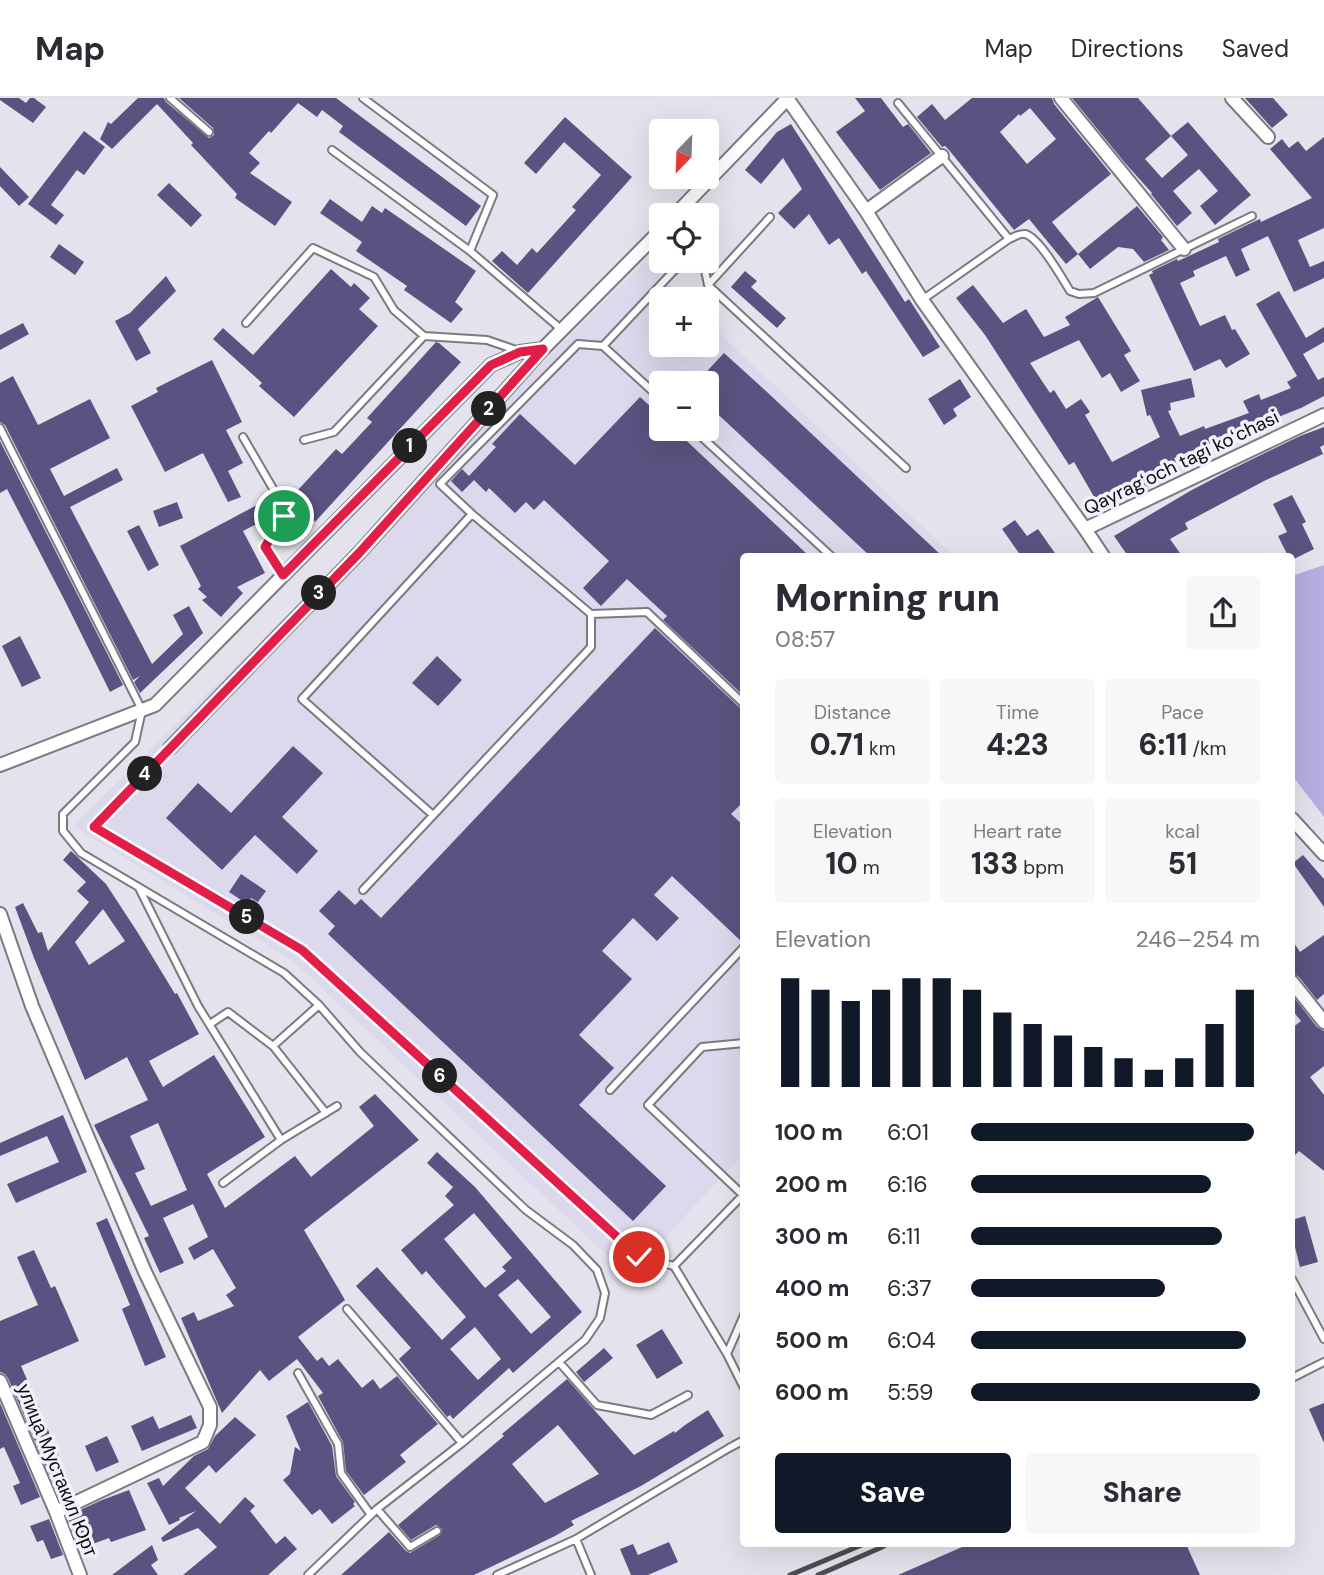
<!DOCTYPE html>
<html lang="en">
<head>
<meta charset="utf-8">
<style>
	:root { --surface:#fff; --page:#f7f7f7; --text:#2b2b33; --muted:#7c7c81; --line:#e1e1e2; --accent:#111827 }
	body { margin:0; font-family:"DM Sans",sans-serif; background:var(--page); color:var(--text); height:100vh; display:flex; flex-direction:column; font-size:26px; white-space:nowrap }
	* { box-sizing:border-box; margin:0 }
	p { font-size:23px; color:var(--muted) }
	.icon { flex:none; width:38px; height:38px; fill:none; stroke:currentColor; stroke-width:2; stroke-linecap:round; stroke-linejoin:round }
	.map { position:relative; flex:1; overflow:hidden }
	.sheet { position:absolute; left:740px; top:455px; width:555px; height:994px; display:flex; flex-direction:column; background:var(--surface); border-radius:7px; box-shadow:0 7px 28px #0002 }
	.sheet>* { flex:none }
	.needle { width:46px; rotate:203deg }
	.fabs { position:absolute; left:649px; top:21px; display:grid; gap:14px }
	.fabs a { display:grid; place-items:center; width:70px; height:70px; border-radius:7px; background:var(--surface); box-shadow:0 7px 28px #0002; font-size:35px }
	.pin { position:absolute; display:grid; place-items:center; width:60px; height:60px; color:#fff; margin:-30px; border:4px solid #fff; border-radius:50%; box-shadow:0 2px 7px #0007 }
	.km { position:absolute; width:35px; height:35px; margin:-18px; border-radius:50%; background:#222; color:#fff; font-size:19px; line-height:35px; text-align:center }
	.round { display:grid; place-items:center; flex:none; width:74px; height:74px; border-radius:7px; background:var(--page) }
	.overview { display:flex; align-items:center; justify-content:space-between; height:119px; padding:0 35px }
	h1 { font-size:38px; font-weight:800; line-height:52px }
	.stats { display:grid; grid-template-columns:repeat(3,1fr); gap:10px; height:119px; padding:7px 35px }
	.stats div { display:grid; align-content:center; border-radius:7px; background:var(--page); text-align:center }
	.stats b { font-size:30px; font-weight:800 }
	.stats small { font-size:19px; font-weight:400 }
	.stats p { font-size:19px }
	.chart { height:196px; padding:14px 35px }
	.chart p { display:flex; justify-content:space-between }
	.chart svg { width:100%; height:126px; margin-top:7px; stroke:var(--accent); stroke-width:6 }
	.cta { display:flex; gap:14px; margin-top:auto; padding:14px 35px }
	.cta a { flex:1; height:80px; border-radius:7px; background:var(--accent); color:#fff; font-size:28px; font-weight:800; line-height:80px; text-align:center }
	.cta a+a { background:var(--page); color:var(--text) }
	ul { padding:0 35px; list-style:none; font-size:23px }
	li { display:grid; grid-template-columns:112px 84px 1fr; align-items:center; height:52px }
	li i { height:18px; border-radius:9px; background:var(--accent) }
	header { display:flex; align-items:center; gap:42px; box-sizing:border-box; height:98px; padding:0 35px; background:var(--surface); border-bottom:2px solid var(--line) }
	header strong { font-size:33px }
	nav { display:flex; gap:38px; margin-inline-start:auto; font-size:24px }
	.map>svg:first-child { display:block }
	.built { fill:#dbd9eb; fill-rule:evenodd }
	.green { fill:#b5aee1 }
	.building { fill:#5a5381; fill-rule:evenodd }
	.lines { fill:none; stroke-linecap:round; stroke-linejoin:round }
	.lane-casing { stroke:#7b7a83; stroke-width:10 }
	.street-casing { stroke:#7b7a83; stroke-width:16 }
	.lane { stroke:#fff; stroke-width:6 }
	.street { stroke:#fff; stroke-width:12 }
	.rail { stroke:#4c4c51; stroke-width:5 }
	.route-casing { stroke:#fff; stroke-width:14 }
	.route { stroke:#e11d48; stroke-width:9 }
	.labels { text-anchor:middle; stroke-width:7; stroke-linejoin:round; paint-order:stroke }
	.street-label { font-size:19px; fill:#0b0b0e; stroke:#f1f0fb }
</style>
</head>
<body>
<header>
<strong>Map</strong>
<nav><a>Map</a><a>Directions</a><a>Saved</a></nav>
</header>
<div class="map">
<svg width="1324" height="1477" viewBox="0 0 1324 1477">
	<rect width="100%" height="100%" fill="#e4e3ed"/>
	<path class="built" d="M645 164 684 201H662V247H707V223L953 458H744V1055L629 1178 294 864 73 728ZM662 285H707V331H662Z"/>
	<path class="green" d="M1324 467V719L1292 677V478Z"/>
	<path class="building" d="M0 0H19L26 5 30 0H34L46 9 33 25 0 2Z
		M138 0H164L166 4 209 40 214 37 213 30 179 0H336L481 108 466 128 339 34 343 28 322 12 317 19 298 5 271 35 269 33 249 55 260 65 250 75 292 104 275 128 235 100 237 96 191 47 193 45 157 6 112 51 100 41 108 24 111 26Z
		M855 0H881L903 29 908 26 931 55 880 92 836 34 865 13Z
		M972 0H1052L1054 6 1111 76 1052 124 1078 156 1066 166 1029 121 1014 132 949 52 945 48 942 49 917 19 932 6 945 22ZM1030 10 1056 41 1027 66 1000 34 1019 16 1020 18Z
		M1072 0H1138L1171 38 1188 24 1251 97 1215 127 1200 108 1218 93 1199 71 1173 93 1192 115 1177 128 1151 96 1152 95 1125 65ZM1171 38 1188 57 1162 80 1145 61Z
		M1245 0H1273L1288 17 1272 30Z
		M565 19 632 79 528 195 492 163 502 153 517 167 532 150 537 155 576 112 572 109 601 77 564 44 536 76 524 65Z
		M791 26 905 204 909 201 940 249 923 259 866 173 862 176 839 140 829 147 809 116 794 131 778 115 802 91 783 60 761 86 745 72 777 34Z
		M84 33 105 49 84 77 77 72 51 107 64 117 56 127 28 106Z
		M1324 39V130L1298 142 1310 169 1324 163V180L1294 194 1268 138 1241 151 1250 172 1236 179 1226 158 1193 173 1195 178 1180 185 1200 228 1225 217 1232 232 1235 231 1250 256 1226 270 1220 261 1194 273 1149 177 1153 175 1152 173 1177 161 1178 163 1219 144 1218 141 1251 125 1260 121 1261 124 1312 100 1270 51 1282 41 1289 50 1298 43 1306 53Z
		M0 69 29 99 19 108 0 88Z
		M169 85 202 117 191 129 157 97Z
		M330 101 362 124 372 108 382 115 385 110 476 173 455 204 463 211 451 225 404 192 407 188 356 153 362 144 320 115Z
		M1137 108 1163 139 1161 142 1169 152 1144 164 1133 151 1118 149 1090 171 1078 156Z
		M59 146 84 164 75 177 50 159Z
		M331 171 351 189 354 185 370 200 359 211 378 228 294 319 259 288 262 285 213 241 223 230 253 257Z
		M745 173 757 183 751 189 786 220 777 230 731 189Z
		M166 178 176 193 138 231 151 255 136 263 115 223 130 215Z
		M973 187 1003 225 1026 211 1044 239 1070 227 1065 219 1098 199 1131 253 1124 257 1140 283 1121 294 1110 275 1102 280 1079 242 1030 265 1050 295 1054 292 1066 311 1081 301 1090 314 1085 317 1112 364 1160 339 1150 317 1147 318 1141 292 1191 280 1195 299 1170 305 1171 312 1168 313 1180 338 1204 328 1205 331 1249 315 1243 303 1259 296 1261 302 1291 290 1287 284 1297 278 1256 206 1279 193 1306 240 1324 229V244L1303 256 1318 282 1324 279V298L1301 310 1174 360 1180 372 1141 392 1139 389 1101 411 1074 364 1069 367 985 237 956 200Z
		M23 225 29 236 0 252V237Z
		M436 244 439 245 461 264 315 424 297 393 336 351 342 356 372 324 367 320Z
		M724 255 767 294 942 458H870L707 306V285H696Z
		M212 262 242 324 226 332 243 365 228 373 241 399 228 404 203 355 165 374 131 308 158 294 156 290Z
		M13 278 38 327 90 301 110 340 50 371 64 398 117 370 123 382 70 409 152 566 183 536 173 517 189 508 203 535 140 595 134 584 140 578 133 582 5 327 0 324V285Z
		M960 281 971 299 953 311 957 318 944 327 928 301Z
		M640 299 662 319V331H674L809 458H744V598L663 522 667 518 627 481 601 508 583 490 609 463 544 402 534 412 526 404 515 415 489 390 486 394 474 382 462 394 451 383 462 371 469 378 496 349 492 346 520 316 575 367Z
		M1324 329V347L1320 349 1323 356 1264 383 1185 425 1188 431 1170 441 1182 458H1128L1114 438 1190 393 1228 373 1300 338Z
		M0 343 123 587 110 594 66 505 7 391 0 395Z
		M1292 397 1306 424 1302 426 1314 451 1292 462V458H1288L1278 438 1287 434 1273 406Z
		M177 404 183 420 159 429 153 413Z
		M270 405 276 416 243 433 265 475 237 489 243 495 221 519 202 502 207 499 198 491 201 488 180 448 257 407 259 410Z
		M1015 422 1027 438 1038 431 1057 458H1021L1002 431Z
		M139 427 159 467 148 473 127 433Z
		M655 530 740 610 744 612V703L731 716 744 728V843L742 844 672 778 654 797 679 820 657 843 633 820 602 853 632 881 579 937 614 970 579 1007 666 1088 633 1123 328 836 335 828 319 813 339 792 355 807 361 801 381 820Z
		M20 538 41 580 22 589 2 548Z
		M437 558 462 582 438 608 412 585Z
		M293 648 323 675 282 719 318 753 297 776 255 737 222 772 166 720 198 685 231 715Z
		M71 753 106 786 138 835 175 896 177 895 199 936 149 963 163 989 214 957 265 1039 207 1076 225 1110 295 1058 311 1079 374 1028 359 1009 375 996 419 1042 304 1132 345 1202 298 1239 317 1263 322 1259 329 1268 338 1261 362 1290 373 1281 380 1291 397 1278 438 1326 400 1357 406 1364 364 1397 346 1373 343 1344 318 1298 323 1295 297 1261 269 1283 260 1272 222 1315 181 1220 194 1214 198 1223 234 1208 226 1197 236 1190 213 1151 194 1162 188 1150 208 1139 193 1106 163 1120 184 1165 160 1175 144 1140 149 1138 94 1027 148 1002 127 959 85 982 34 860 15 809 23 805 38 835 42 834 48 853 89 804 77 793 86 784 63 762ZM103 811 125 843 89 867 75 844ZM158 1025 187 1092 151 1108 135 1075 145 1071 130 1038Z
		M1303 757 1324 781V809L1293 765Z
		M241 776 266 793 258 804 251 800 247 806 229 794Z
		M1324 837V896L1317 902 1299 879 1292 875V842L1300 854Z
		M1292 897 1317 929 1324 933V968L1310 979 1324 997V1073L1299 1053 1292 1060V930L1301 923 1292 912Z
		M63 1017 87 1074 16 1105 7 1086 59 1064 47 1038 0 1058V1045Z
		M437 1054 475 1089 582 1214 513 1275 509 1270 453 1321 450 1317 447 1319 399 1261 411 1250 356 1188 377 1169 442 1242 466 1219 426 1173 422 1177 401 1152 454 1107 445 1098 453 1089 427 1065ZM474 1115 512 1160 502 1169 506 1173 485 1190 444 1141ZM518 1181 551 1219 531 1236 498 1197ZM475 1229 501 1261 478 1282 450 1251Z
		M1305 1118 1318 1164 1300 1169 1292 1137V1122Z
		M107 1120 166 1259 145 1268 122 1211 130 1207 96 1125Z
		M34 1152 51 1190 55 1188 79 1243 21 1268 42 1315H41L70 1385 56 1392 8 1280 5 1276 0 1274V1223L38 1207 17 1159Z
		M662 1231 683 1265 657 1281 636 1247Z
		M604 1250 613 1260 584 1284 576 1274Z
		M567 1281 634 1357 674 1333 675 1335 685 1327 708 1312 724 1338 641 1388 571 1423 574 1427 555 1438 474 1477H341L389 1434 406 1453 410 1455 440 1437 442 1431 436 1427 411 1442 398 1427 504 1338 502 1336ZM558 1327 599 1376 545 1405 512 1366Z
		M308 1304 332 1348 336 1378 355 1404 353 1406 355 1408 332 1426 320 1411 312 1417 283 1382 290 1376 295 1349 301 1353 286 1318Z
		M0 1305 40 1399 21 1407 13 1388 20 1385 4 1349 0 1351Z
		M1324 1305V1345L1309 1311Z
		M191 1317 197 1330 142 1353 131 1328 153 1318 159 1331Z
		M235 1319 256 1337 216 1375 209 1367 185 1390 220 1426 245 1399 255 1408 250 1413 276 1446 285 1438 297 1451 268 1477H183L217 1449 198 1430 163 1444 161 1440 196 1413 179 1420 180 1422 169 1427 147 1385 159 1380 163 1388 194 1358 208 1351 215 1338Z
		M107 1338 119 1364 96 1374 85 1348Z
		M129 1392 146 1432 111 1444 109 1440 79 1451 67 1418 102 1402Z
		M49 1421 63 1457 51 1461 43 1442 37 1444 30 1428Z
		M669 1444 678 1464 648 1477H631L620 1451 633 1446 638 1457Z
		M969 1446H1186L1200 1477H898Z
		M152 1447 158 1462 151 1467 158 1477H112Z"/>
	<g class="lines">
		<defs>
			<path id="lane" d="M170 0 209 34
				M363 0 493 97 470 153
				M898 5 1009 141
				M332 52 470 153 562 232
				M703 163 708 187 906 370
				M708 187 770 119
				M922 202 1009 141C1014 139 1020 135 1025 136 1039 139 1062 180 1070 193L1079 196 1094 195 1252 118
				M246 225 313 150 374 179 394 212 424 238
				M662 302 603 248 683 163
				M0 330 142 612 135 644 63 716V733L81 755 284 875 319 907 360 954 526 1112 573 1147 597 1172 605 1195 600 1220 585 1242 462 1345 377 1411 308 1477
				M693 331 831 458
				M243 339 279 401 284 418 265 449 283 477
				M304 342 334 334 424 238 487 242 519 253
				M591 516 647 514 744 606
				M170 650 94 729 302 852 639 1159 674 1168 743 1097 648 1007 702 949 744 945
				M433 717 302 601 472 416
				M139 790 198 908 281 1042 223 1085
				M363 792 591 549V516L472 416 440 386 578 246 603 248
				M210 926 228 914 273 948 326 1015
				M273 948 319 907
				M610 992 744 849
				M281 1042 337 1008
				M674 1168 727 1256
				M1292 1181 1324 1241
				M347 1211 462 1345
				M744 1217 727 1256 744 1290
				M559 1264 597 1307 651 1317 688 1297
				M298 1275 338 1346 341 1375 371 1417
				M1292 1280 1324 1264
				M377 1411 410 1449 437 1433
				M576 1441 591 1477
				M497 1477 576 1441 729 1350 744 1342"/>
			<path id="street" d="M787 0 866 113 922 202 1085 431
				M1061 0 1184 151
				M1232 0 1268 39
				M866 113 942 58
				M675 117 788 0
				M1103 458 1085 431 1324 317
				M170 650 360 454 543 251 662 131
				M0 667 155 607 491 267 520 254 543 251
				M1292 721 1324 756
				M0 816 32 908 145 1174 210 1309V1327L203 1344 56 1414
				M1292 884 1324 924
				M0 1283 56 1414 80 1477"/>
		</defs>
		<use href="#lane" class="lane-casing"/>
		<use href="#street" class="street-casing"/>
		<use href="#lane" class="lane"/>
		<use href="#street" class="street"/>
		<path class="rail" d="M790 1477 864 1446
			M818 1477 880 1450 887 1446"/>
	</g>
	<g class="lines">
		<defs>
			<path id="route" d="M284 418 265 449 283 477 491 267 520 254 543 251 360 454 94 729 302 852 639 1159"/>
		</defs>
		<use href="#route" class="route-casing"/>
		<use href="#route" class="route"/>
	</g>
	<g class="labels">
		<g class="street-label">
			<text transform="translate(1181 364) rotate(-26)" y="7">Qayragʻoch tagi koʻchasi</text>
			<text transform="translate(58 1372) rotate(68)" y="7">улица Мустакил Юрт</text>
		</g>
	</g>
</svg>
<div class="fabs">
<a><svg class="needle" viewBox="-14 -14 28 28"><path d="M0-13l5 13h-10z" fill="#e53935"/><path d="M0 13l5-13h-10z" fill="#7c7c81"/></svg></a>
<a><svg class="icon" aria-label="locate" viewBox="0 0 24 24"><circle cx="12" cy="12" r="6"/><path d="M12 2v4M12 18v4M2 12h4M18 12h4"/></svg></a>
<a>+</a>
<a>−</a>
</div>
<div class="pin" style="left:284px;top:418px;background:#1e9e55"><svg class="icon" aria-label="arrive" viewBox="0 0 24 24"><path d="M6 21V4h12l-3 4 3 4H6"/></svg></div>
<div class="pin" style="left:639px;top:1159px;background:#d93025"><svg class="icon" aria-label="check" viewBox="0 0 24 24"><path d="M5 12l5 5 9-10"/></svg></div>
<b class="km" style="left:410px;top:348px">1</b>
<b class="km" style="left:489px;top:311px">2</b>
<b class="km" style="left:319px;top:495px">3</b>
<b class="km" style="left:145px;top:676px">4</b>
<b class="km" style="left:247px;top:819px">5</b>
<b class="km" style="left:440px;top:978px">6</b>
<section class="sheet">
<div class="overview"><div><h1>Morning run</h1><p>08:57</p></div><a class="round"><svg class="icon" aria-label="share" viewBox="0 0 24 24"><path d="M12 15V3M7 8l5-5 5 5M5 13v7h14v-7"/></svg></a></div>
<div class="stats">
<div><p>Distance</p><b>0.71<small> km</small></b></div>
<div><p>Time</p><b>4:23</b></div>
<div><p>Pace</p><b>6:11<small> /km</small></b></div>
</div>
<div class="stats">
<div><p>Elevation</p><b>10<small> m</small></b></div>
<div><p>Heart rate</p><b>133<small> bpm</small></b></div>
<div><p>kcal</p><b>51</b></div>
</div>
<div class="chart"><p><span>Elevation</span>246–254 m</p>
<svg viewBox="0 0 160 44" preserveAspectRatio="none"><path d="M5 44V6M15 44V10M25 44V14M35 44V10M45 44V6M55 44V6M65 44V10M75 44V18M85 44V22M95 44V26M105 44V30M115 44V34M125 44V38M135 44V34M145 44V22M155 44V10"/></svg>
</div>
<ul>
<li><b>100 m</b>6:01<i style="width:98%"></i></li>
<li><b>200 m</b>6:16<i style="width:83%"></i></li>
<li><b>300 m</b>6:11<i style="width:87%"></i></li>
<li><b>400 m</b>6:37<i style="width:67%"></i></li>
<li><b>500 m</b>6:04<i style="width:95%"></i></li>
<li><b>600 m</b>5:59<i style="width:100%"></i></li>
</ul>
<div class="cta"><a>Save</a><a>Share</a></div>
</section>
</div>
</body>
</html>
